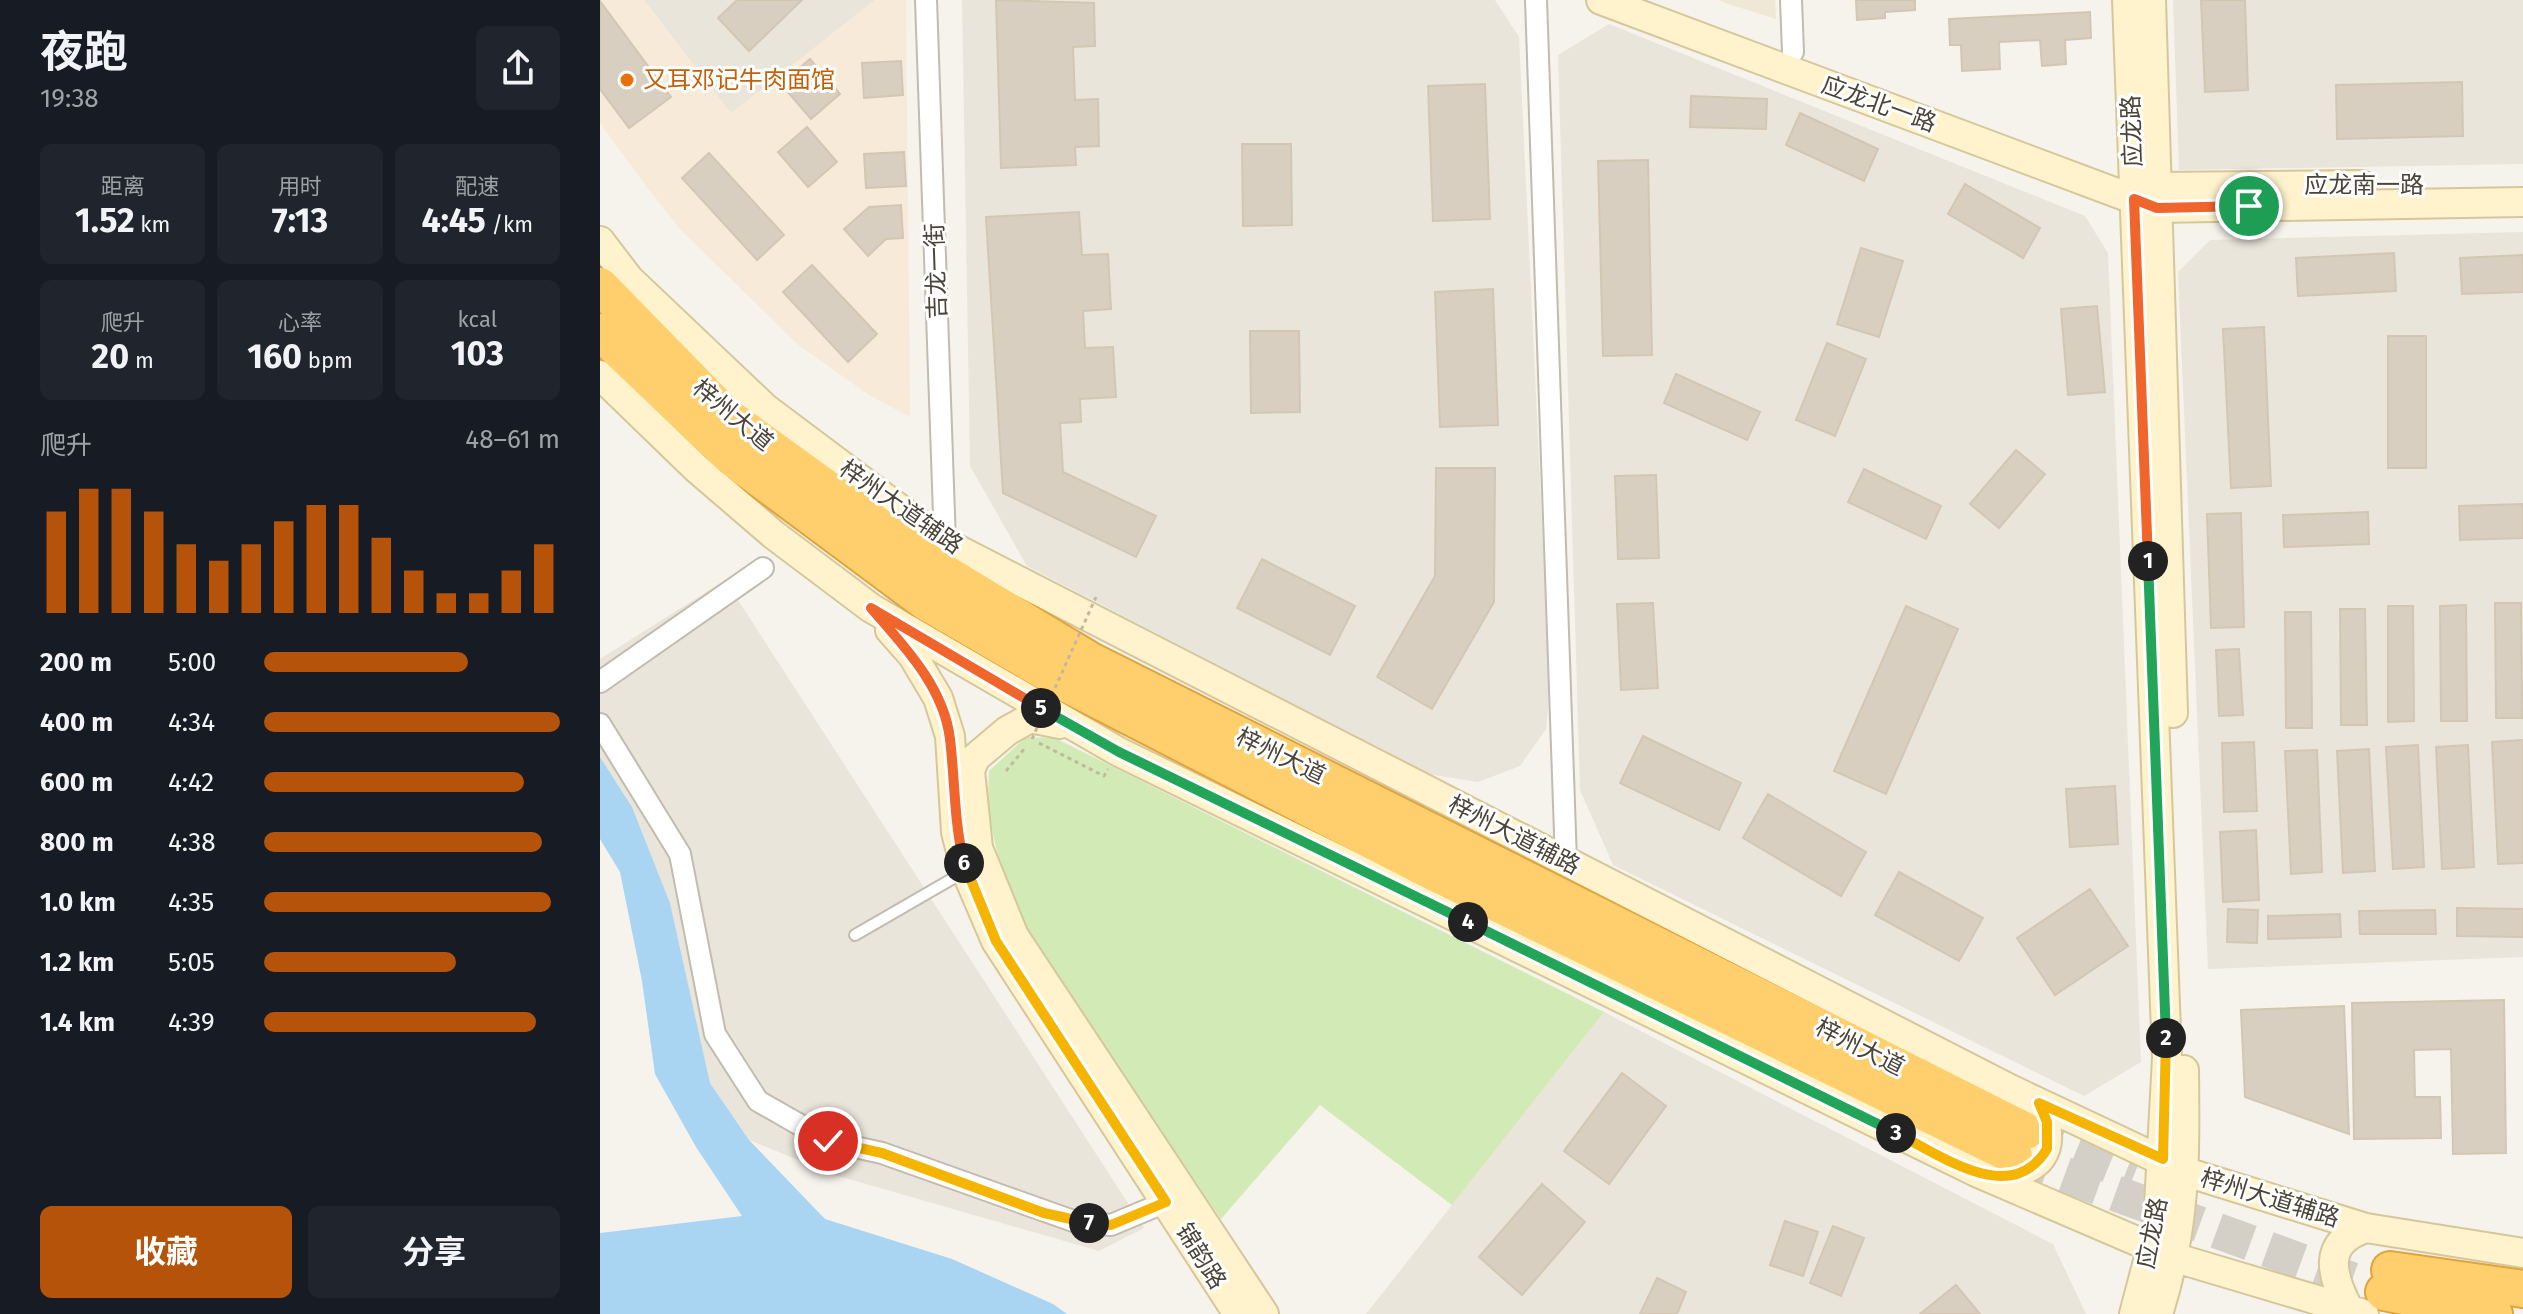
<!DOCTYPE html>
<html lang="zh">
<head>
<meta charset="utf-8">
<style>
	:root { --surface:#171b24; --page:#20242c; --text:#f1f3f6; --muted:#9ea1a6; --accent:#b45309 }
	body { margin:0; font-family:"Fira Sans","Noto Sans SC",sans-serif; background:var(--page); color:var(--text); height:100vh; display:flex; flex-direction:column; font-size:30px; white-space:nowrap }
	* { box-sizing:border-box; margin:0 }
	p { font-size:26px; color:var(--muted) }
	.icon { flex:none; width:44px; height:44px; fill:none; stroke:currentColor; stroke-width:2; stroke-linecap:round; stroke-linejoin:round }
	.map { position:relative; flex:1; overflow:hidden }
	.side { display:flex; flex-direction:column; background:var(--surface); width:600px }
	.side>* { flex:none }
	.pin { position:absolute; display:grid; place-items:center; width:68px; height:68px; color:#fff; margin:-34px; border:4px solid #fff; border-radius:50%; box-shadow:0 2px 8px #0007 }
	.km { position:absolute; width:40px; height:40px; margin:-20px; border-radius:50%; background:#222; color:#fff; font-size:22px; line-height:40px; text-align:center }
	.round { display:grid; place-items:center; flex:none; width:84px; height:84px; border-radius:12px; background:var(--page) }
	.summary { display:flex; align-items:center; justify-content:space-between; height:136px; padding:0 40px }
	h1 { font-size:44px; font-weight:700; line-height:60px }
	.figures { display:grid; grid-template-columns:repeat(3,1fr); gap:12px; height:136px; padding:8px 40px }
	.figures div { display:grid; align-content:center; border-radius:12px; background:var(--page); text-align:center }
	.figures b { font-size:34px; font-weight:700 }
	.figures small { font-size:22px; font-weight:400 }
	.figures p { font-size:22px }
	.chart { height:224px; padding:16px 40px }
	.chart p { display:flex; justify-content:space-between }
	.chart svg { width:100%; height:144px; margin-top:8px; stroke:var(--accent); stroke-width:6 }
	.primary-button { display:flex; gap:16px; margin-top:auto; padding:16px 40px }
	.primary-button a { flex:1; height:92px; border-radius:12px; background:var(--accent); color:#fff; font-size:32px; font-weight:700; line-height:92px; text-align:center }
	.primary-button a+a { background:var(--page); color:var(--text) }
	ul { padding:0 40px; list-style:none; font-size:26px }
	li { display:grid; grid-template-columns:128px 96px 1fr; align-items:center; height:60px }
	li i { height:20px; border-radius:10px; background:var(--accent) }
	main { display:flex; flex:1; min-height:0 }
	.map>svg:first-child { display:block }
	.residential { fill:#eae5da }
	.commercial { fill:#f7ead8 }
	.education { fill:#efe8d6 }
	.green { fill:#d2eab5 }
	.water { fill:#a9d4f2 }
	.building { fill:#d8cfc1; stroke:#d3c7b4; stroke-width:2 }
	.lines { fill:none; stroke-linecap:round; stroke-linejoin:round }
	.highway-tunnel { stroke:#d4d0c8; stroke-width:36; stroke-dasharray:36 18; stroke-linecap:butt }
	.lane-casing { stroke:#c2bbae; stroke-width:14 }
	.street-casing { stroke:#c2bbae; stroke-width:24 }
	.secondary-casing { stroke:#d6c79b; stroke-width:32 }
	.highway-casing { stroke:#e0a43c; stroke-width:40 }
	.path { stroke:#c4b79f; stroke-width:3; stroke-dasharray:4 4; stroke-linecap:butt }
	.lane { stroke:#fff; stroke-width:10 }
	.street { stroke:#fff; stroke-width:20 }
	.secondary { stroke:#fff3cd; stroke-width:28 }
	.highway { stroke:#ffcf6e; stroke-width:36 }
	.path-bridge { stroke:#c4b79f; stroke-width:3; stroke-dasharray:4 4; stroke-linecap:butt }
	.split-1-casing { stroke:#fff; stroke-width:16 }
	.split-2-casing { stroke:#fff; stroke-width:16 }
	.split-3-casing { stroke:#fff; stroke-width:16 }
	.split-4-casing { stroke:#fff; stroke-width:16 }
	.split-5-casing { stroke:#fff; stroke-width:16 }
	.split-6-casing { stroke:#fff; stroke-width:16 }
	.split-7-casing { stroke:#fff; stroke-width:16 }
	.split-8-casing { stroke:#fff; stroke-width:16 }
	.split-1 { stroke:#f0652b; stroke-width:10 }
	.split-2 { stroke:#22a559; stroke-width:10 }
	.split-3 { stroke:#f5b400; stroke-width:10 }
	.split-4 { stroke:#22a559; stroke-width:10 }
	.split-5 { stroke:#22a559; stroke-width:10 }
	.split-6 { stroke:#f0652b; stroke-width:10 }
	.split-7 { stroke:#f5b400; stroke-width:10 }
	.split-8 { stroke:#f5b400; stroke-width:10 }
	.food-dot { fill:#e8710a; stroke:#fff; stroke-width:3 }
	.labels { text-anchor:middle; stroke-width:6; stroke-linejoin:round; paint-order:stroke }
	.food-label { font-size:24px; fill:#c56008; stroke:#fff; text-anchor:start }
	.street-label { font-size:24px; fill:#4b4439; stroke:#fff }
</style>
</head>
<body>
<main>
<section class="side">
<div class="summary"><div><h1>夜跑</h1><p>19:38</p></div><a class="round"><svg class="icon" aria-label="share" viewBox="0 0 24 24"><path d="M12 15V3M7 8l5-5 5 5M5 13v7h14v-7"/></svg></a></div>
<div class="figures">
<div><p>距离</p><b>1.52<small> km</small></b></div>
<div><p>用时</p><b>7:13</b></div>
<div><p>配速</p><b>4:45<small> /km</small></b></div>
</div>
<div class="figures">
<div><p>爬升</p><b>20<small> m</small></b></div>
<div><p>心率</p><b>160<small> bpm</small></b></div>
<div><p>kcal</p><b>103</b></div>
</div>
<div class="chart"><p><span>爬升</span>48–61 m</p>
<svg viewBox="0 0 160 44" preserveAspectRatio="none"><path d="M5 44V13M15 44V6M25 44V6M35 44V13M45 44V23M55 44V28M65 44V23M75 44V16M85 44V11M95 44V11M105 44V21M115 44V31M125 44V38M135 44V38M145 44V31M155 44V23"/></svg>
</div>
<ul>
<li><b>200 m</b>5:00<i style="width:69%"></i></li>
<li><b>400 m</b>4:34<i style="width:100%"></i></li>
<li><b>600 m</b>4:42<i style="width:88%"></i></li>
<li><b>800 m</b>4:38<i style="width:94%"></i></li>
<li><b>1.0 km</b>4:35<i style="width:97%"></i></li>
<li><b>1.2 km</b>5:05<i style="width:65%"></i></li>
<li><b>1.4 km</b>4:39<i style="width:92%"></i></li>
</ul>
<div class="primary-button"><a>收藏</a><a>分享</a></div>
</section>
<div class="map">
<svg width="1923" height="1314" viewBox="0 0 1923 1314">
	<rect width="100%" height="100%" fill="#f6f3ec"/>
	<path class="residential" d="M44 0H275L131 114Z
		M362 0H895L919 37 950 690 946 729 920 766 878 782 828 774 427 566 370 466Z
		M1573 0H1923V164L1579 170Z
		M1009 24 1485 216 1508 253 1541 1062 1484 1096 1013 865 980 790 958 55Z
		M1923 232V957L1608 969 1578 272 1610 240Z
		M125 580 544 1228 499 1251 235 1175 149 1140 110 1083 70 903 32 807 0 757V659Z
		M1004 1012 1453 1244 1486 1314H766Z"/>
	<path class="commercial" d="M0 0H44L131 113 275 0H306L310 417 269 395 197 344 80 229 43 182 0 123Z"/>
	<path class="education" d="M1119 0H1175L1176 19 1125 3Z"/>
	<path class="green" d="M426 737 455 738 1004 1012 852 1205 720 1105 621 1219 430 941C407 886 384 832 389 771Z"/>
	<path class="water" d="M0 757 32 807 70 903 110 1083 149 1140 225 1219 352 1259 453 1304 467 1314H0V1233L142 1216 96 1147 55 1074 42 981 20 872 0 839Z"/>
	<path class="building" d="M137 0H202L149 51 118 18Z
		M396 0 494 3 495 46 473 47 475 100 498 99 499 146 475 147 476 165 401 168Z
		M1256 0H1315V10L1285 12V18L1257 20Z
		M1601 0H1645L1648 90 1605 92Z
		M0 1 71 97 29 128 0 89Z
		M1490 12 1491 38 1465 40 1466 64 1442 66 1440 40 1399 42 1400 69 1362 71 1361 45H1350L1349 19Z
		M210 59 240 94 211 119 181 84Z
		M301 61 303 95 264 98 262 63Z
		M1862 82 1863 136 1737 139 1736 85Z
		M885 84 890 219 833 221 828 86Z
		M1091 96 1167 99 1166 129 1090 127Z
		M1200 113 1278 149 1264 181 1186 145Z
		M207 127 237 162 208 187 178 152Z
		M642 144H691L692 225 643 226Z
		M304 152 306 186 266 188 264 154Z
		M109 153 184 235 157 260 82 178Z
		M1048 160 1052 355 1003 356 998 161Z
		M1365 184 1440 228 1423 258 1348 214Z
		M301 205 303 238 286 239 268 256 244 229 269 207Z
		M479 212 482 255 508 254 511 309 483 311 485 348 513 347 516 397 480 399 481 422 460 423 463 472 556 516 536 557 403 493 386 217Z
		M1261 248 1303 261 1279 337 1237 324Z
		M1794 253 1796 291 1698 296 1696 258Z
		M1923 255V292L1862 294 1860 258Z
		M212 265 277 334 248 362 183 292Z
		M893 289 898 425 840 427 835 292Z
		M1497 306 1505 392 1468 395 1461 309Z
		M1664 327 1671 486 1631 488 1623 329Z
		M650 331H699L700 412 651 413Z
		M1788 336H1826V468H1788Z
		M1227 343 1266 359 1235 436 1196 420Z
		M1076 374 1160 412 1147 440 1064 403Z
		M1416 450 1445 474 1399 528 1370 504Z
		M836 468H895L894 602 832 709 777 677 835 576Z
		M1264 469 1341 506 1326 539 1248 502Z
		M1056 475 1059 558 1018 559 1015 476Z
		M1923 504V538L1860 540 1859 506Z
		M1768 512 1769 544 1684 547 1683 515Z
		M1641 513 1644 627 1611 628 1607 514Z
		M662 559 755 606 730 655 637 608Z
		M1053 603 1058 688 1021 690 1017 604Z
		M1895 603H1921L1922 718H1896Z
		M1866 605 1867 721H1841L1840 606Z
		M1306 606 1358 629 1286 794 1234 771Z
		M1788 606H1813L1814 721 1788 722Z
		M1740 609H1765L1767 725H1741Z
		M1685 612H1711L1712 728H1686Z
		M1639 649 1643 715 1619 716 1616 650Z
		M1043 736 1141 783 1119 830 1020 783Z
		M1923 740V863L1898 864 1892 742Z
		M1654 742 1657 811 1624 812 1622 743Z
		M1818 745 1824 867 1793 869 1786 747Z
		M1868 745 1874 867 1842 869 1836 747Z
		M1769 749 1775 871 1743 873 1737 751Z
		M1717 750 1722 872 1691 874 1685 751Z
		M1515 786 1518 844 1470 847 1466 789Z
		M1168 794 1266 852 1241 896 1143 838Z
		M1656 830 1659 900 1623 902 1620 832Z
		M1299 872 1383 918 1359 961 1275 915Z
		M1490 889 1528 946 1455 995 1417 938Z
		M1857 908 1923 909V937L1857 936Z
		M1628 909 1658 910 1657 943 1627 942Z
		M1835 910 1836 934H1760L1759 911Z
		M1740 914 1741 937 1668 939V916Z
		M1904 1000 1906 1153 1853 1154 1851 1049 1814 1050 1815 1097H1840L1841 1138 1754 1139 1752 1003Z
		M1744 1006 1749 1134 1645 1097 1641 1010Z
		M1022 1073 1066 1106 1009 1184 964 1151Z
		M942 1184 985 1222 922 1295 879 1257Z
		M1185 1221 1218 1232 1203 1276 1170 1265Z
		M1233 1226 1264 1238 1241 1296 1210 1283Z
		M1057 1278 1086 1292 1077 1314H1040Z
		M1356 1285 1380 1314H1320Z"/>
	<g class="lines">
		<path class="highway-tunnel" d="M1426 1131 1534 1175
			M1414 1156 1784 1292"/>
		<defs>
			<path id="lane" d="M255 935 364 872"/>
			<path id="street" d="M326 0 345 543
				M936 0 966 862
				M1191 0 1193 52
				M0 682 163 568
				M0 724 80 854 115 1034 158 1101 228 1141 282 1153 476 1222 511 1225 566 1202"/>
			<path id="secondary" d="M1001 0 1557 208 1923 202
				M1527 0 1567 1058 1558 1223 1534 1314
				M1551 0 1573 713
				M1540 182 1556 187 1762 185
				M0 241 29 279 165 408 345 543 1410 1089 1586 1172 1766 1228 1923 1253
				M0 375 96 468 174 535 271 608 519 752 1376 1172 1576 1258 1764 1314
				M290 630 313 656 338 698 350 736 356 832 366 871 396 941 638 1314
				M460 724 430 718 407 731 375 758 370 771 378 848 414 936 664 1314
				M1391 1178C1440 1172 1460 1153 1439 1103
				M1749 1310C1732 1277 1720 1243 1766 1228
				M1558 1314C1586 1226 1585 1161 1584 1070"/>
			<path id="highway" d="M0 286 127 416 338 569 489 660 1426 1131
				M0 332 131 457 326 602 467 684 823 867 1414 1156
				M1790 1270 1923 1289
				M1784 1292 1894 1314"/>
		</defs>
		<use href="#lane" class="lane-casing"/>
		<use href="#street" class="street-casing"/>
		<use href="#secondary" class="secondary-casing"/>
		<use href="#highway" class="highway-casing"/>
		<path class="path" d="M439 743 504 776 508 769
			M406 771 425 748"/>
		<use href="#lane" class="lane"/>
		<use href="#street" class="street"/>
		<use href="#secondary" class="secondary"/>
		<use href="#highway" class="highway"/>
		<path class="path-bridge" d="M432 739 496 597"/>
	</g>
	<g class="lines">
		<defs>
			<path id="split-1" d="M1548 561 1534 199 1557 208 1649 206"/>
			<path id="split-2" d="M1548 561 1566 1038"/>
			<path id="split-3" d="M1296 1133C1341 1155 1411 1208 1447 1149V1122L1439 1103 1563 1159 1566 1038"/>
			<path id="split-4" d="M868 922 1296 1133"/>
			<path id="split-5" d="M441 708 519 752 868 922"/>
			<path id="split-6" d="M364 863C354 822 355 781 350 739 344 687 304 646 271 608L441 708"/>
			<path id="split-7" d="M364 863 396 941 566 1202 511 1225 489 1223"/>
			<path id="split-8" d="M228 1141 282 1153 444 1213 489 1223"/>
		</defs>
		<use href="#split-1" class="split-1-casing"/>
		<use href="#split-2" class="split-2-casing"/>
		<use href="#split-3" class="split-3-casing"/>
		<use href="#split-4" class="split-4-casing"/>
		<use href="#split-5" class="split-5-casing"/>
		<use href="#split-6" class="split-6-casing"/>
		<use href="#split-7" class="split-7-casing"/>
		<use href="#split-8" class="split-8-casing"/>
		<use href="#split-1" class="split-1"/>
		<use href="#split-2" class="split-2"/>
		<use href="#split-3" class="split-3"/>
		<use href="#split-4" class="split-4"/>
		<use href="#split-5" class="split-5"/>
		<use href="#split-6" class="split-6"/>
		<use href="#split-7" class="split-7"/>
		<use href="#split-8" class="split-8"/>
	</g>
	<circle class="food-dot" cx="27" cy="80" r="8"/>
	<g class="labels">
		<g class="food-label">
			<text x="43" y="88">又耳邓记牛肉面馆</text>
		</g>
		<g class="street-label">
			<text transform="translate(1279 104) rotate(20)" y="8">应龙北一路</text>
			<text transform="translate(1532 131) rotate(-92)" y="8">应龙路</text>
			<text x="1764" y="193">应龙南一路</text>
			<text transform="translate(336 271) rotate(-92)" y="8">吉龙一街</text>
			<text transform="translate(133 415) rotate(40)" y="8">梓州大道</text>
			<text transform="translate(301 507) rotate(35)" y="8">梓州大道辅路</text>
			<text transform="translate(681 756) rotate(26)" y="8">梓州大道</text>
			<text transform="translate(914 835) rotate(27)" y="8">梓州大道辅路</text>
			<text transform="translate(1260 1047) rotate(27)" y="8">梓州大道</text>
			<text transform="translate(1670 1198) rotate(17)" y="8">梓州大道辅路</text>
			<text transform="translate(1552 1233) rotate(-79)" y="8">应龙路</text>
			<text transform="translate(601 1256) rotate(58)" y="8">锦韵路</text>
		</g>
	</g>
</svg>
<div class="pin" style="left:1649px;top:206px;background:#1e9e55"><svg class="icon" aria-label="arrive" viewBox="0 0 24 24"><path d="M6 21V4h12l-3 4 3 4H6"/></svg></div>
<div class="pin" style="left:228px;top:1141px;background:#d93025"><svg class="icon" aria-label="check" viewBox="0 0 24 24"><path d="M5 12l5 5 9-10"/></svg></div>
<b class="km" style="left:1548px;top:561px">1</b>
<b class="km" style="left:1566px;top:1038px">2</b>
<b class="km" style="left:1296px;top:1133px">3</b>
<b class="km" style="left:868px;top:922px">4</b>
<b class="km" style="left:441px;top:708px">5</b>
<b class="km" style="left:364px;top:863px">6</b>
<b class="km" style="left:489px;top:1223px">7</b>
</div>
</main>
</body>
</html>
